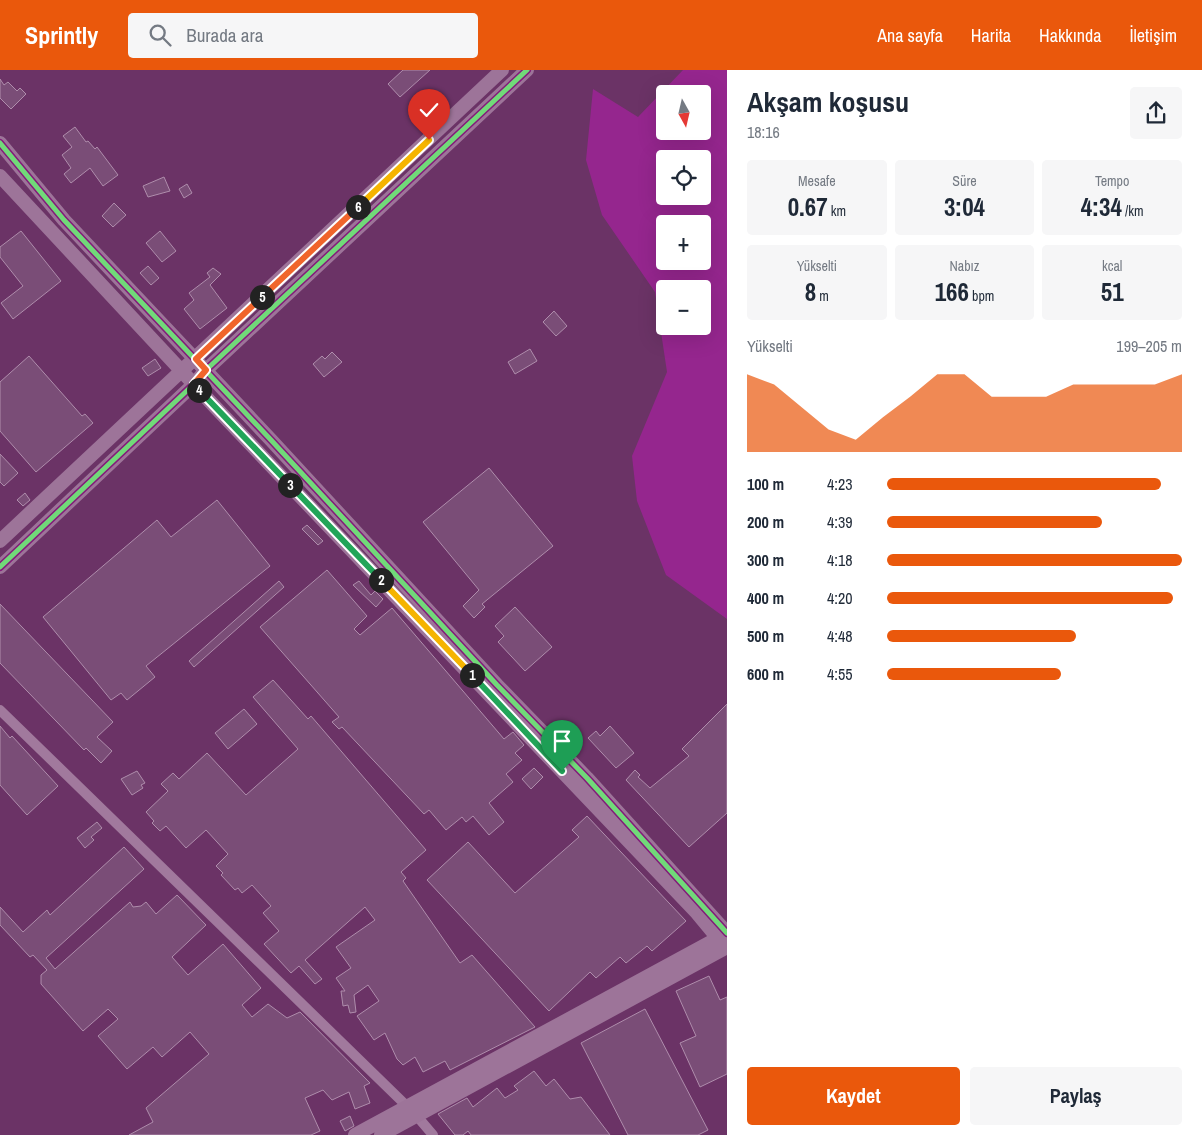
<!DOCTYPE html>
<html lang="tr">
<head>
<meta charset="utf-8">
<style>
	:root { --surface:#fff; --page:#f6f6f7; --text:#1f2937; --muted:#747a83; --accent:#ea580c }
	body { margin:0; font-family:"Archivo Narrow",sans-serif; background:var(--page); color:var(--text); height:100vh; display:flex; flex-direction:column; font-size:19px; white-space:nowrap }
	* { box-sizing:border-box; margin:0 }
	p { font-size:16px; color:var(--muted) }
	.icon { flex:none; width:28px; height:28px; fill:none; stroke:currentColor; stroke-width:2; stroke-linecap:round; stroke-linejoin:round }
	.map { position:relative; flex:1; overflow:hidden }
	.details { display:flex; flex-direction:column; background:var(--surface); width:475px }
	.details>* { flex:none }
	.needle { width:32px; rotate:172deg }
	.tools { position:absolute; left:656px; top:15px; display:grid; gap:10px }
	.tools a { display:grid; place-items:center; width:55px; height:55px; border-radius:5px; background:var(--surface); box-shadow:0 5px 20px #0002; font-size:25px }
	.pin { position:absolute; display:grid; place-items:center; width:42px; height:42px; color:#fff; margin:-51px -21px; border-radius:50% 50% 50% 0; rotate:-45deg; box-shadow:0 0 5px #0007 }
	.pin .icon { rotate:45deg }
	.km { position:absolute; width:25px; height:25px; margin:-12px; border-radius:50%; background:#222; color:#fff; font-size:14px; line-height:25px; text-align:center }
	.round { display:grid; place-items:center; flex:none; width:52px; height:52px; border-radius:5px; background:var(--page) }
	.headline { display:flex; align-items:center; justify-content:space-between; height:85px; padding:0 20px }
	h1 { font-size:28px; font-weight:700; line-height:38px }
	.metrics { display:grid; grid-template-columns:repeat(3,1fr); gap:8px; height:85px; padding:5px 20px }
	.metrics div { display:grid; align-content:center; border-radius:5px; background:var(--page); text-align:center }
	.metrics b { font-size:25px; font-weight:700 }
	.metrics small { font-size:14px; font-weight:400 }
	.metrics p { font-size:14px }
	.chart { height:140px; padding:10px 20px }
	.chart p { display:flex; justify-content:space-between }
	.chart svg { width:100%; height:90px; margin-top:5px; fill:var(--accent); opacity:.7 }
	.primary-button { display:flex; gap:10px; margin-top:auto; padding:10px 20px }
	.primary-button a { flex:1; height:58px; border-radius:5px; background:var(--accent); color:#fff; font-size:20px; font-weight:700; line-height:58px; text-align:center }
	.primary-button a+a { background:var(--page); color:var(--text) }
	ul { padding:0 20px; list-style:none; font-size:16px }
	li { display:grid; grid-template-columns:80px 60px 1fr; align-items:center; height:38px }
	li i { height:12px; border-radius:6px; background:var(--accent) }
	header { display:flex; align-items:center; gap:30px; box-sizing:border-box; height:70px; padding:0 25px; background:var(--accent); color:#fff }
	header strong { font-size:24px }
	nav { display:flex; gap:28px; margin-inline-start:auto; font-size:18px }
	.search { width:350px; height:45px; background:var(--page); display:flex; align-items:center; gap:12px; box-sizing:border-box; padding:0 18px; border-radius:5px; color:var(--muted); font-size:19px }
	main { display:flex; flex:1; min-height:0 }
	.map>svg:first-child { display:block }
	.green { fill:#95268e; fill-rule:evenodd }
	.building { fill:#7a4d77; stroke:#af8dac }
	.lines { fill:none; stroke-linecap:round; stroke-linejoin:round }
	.street { stroke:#a1799d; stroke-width:10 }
	.secondary { stroke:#9d7499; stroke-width:14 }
	.cycleway-casing { stroke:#831b7a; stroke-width:8 }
	.cycleway { stroke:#71d979; stroke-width:5 }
	.split-1-casing { stroke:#fff; stroke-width:10 }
	.split-2-casing { stroke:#fff; stroke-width:10 }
	.split-3-casing { stroke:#fff; stroke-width:10 }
	.split-4-casing { stroke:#fff; stroke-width:10 }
	.split-5-casing { stroke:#fff; stroke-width:10 }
	.split-6-casing { stroke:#fff; stroke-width:10 }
	.split-7-casing { stroke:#fff; stroke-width:10 }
	.split-1 { stroke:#22a559; stroke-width:6 }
	.split-2 { stroke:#f5b400; stroke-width:6 }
	.split-3 { stroke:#22a559; stroke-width:6 }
	.split-4 { stroke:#22a559; stroke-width:6 }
	.split-5 { stroke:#f0652b; stroke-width:6 }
	.split-6 { stroke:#f0652b; stroke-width:6 }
	.split-7 { stroke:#f5b400; stroke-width:6 }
</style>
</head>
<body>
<header>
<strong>Sprintly</strong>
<div class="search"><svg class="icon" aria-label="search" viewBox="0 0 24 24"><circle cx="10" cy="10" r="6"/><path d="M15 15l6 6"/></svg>Burada ara</div>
<nav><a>Ana sayfa</a><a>Harita</a><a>Hakkında</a><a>İletişim</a></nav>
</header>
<main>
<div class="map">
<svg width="727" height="1065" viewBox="0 0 727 1065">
	<rect width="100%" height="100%" fill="#6b3366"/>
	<path class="green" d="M683 0H727V549L666 505 637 431 632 386 667 302 655 222 602 145 586 90 593 19 638 47ZM665 24H702V61H665ZM665 89H702V126H665ZM665 154H702V191H665ZM665 219H702V256H665Z"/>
	<path class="building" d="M403 0H430L400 27 388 14Z
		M0 9 4 15 8 12 17 21 20 18 26 24 11 39 0 28Z
		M75 57 86 72 88 71 95 79 97 77 118 105 103 116 90 98 71 113 64 104 71 98 62 85 72 77 63 66Z
		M164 107 170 121 148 127 143 116Z
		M187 114 192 123 184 128 179 119Z
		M114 133 126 145 113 157 102 146Z
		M21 161 61 211 13 249 1 233 23 216 0 187V177Z
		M160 161 176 181 162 192 146 173Z
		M148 196 159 208 151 215 140 203Z
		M213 198 221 204 210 215 227 238 200 259 184 239 194 230 189 223 210 207 207 203Z
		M554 241 567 256 556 266 543 252Z
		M530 279 537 291 515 304 508 292Z
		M332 282 342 292 324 307 313 294 322 286 325 289Z
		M29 286 82 346 85 344 93 353 36 402 0 361V312Z
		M155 289 161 298 148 306 142 298Z
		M0 384 18 403 4 416 0 412Z
		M489 398 553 476 482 534 485 537 474 548 463 536 479 520 423 452Z
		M25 423 30 430 23 436 17 430Z
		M217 430 270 496 146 596 155 607 127 630 121 623 111 630 43 547 157 450 171 467Z
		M307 455 323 471 318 475 302 459Z
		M327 500 367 546 354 559 360 565 392 538 504 669 513 662 524 675 515 683 522 690 506 704 513 712 489 733 504 752 489 765 473 746 466 752 462 747 446 760 429 740 424 744 342 657 339 659 332 652 339 647 260 557Z
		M279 511 284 517 194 597 189 591Z
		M359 511 371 525 375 521 383 529 376 537 353 515Z
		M0 534 113 652 97 667 112 681 101 693 86 678 84 680 0 593Z
		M515 537 552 577 525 601 498 572 504 566 495 556Z
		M273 610 308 649 311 646 426 780 401 802 406 808 403 811 460 893 472 885 535 957 450 1000 445 991 423 1002 415 987 403 995 397 989 385 963 374 970 357 946 379 931 368 915 354 925 356 942 350 943 348 935 343 936 341 921H345L336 908 351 898 336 877 375 850 365 837 305 890 322 909 315 914 299 896 291 903 264 874 279 861 263 843 271 836 252 815 242 823 238 818 235 820 221 805 223 803 216 796 228 784 206 760 186 778 166 756 160 761 152 753 154 751 146 742 168 721 161 714 173 703 179 709 207 683 246 725 298 679 253 627Z
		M727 634V743L689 777 626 710 635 700 640 705 638 707 650 718 689 686 682 679Z
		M244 639 257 654 228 679 215 663Z
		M0 656 10 668 12 666 58 716 27 745 0 715Z
		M610 656 634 683 616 698 588 668 596 661 600 666Z
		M534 698 543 707 531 719 522 709Z
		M137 701 145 713 141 715 143 718 132 725 121 709Z
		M587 746 686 851 652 881 647 876 626 893 620 887 596 908 590 902 549 941 427 810 468 772 515 823 579 767 572 760Z
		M97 752 102 758 91 767 94 770 85 778 77 768Z
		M124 777 144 799 46 888 55 899 130 832 133 837 141 836 146 832 156 844 177 825 206 855 172 887 188 905 223 874 261 918 242 935 252 947 268 934 287 948 300 942 370 1013 364 1016 370 1033 355 1039 349 1022 332 1030 323 1020 305 1028 320 1061 311 1065H129L153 1052 146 1038 209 984 190 962 162 987 153 977 127 999 98 966 118 949 108 939 83 961 41 914V905L47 900 33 885 30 887 0 855V837L23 862 47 840 50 845Z
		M709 906 720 930 727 927V1004L700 1017 680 973 696 966 676 921Z
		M645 939 708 1060 698 1065H628L581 973Z
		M534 1001 546 1016 554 1009 570 1029 581 1027 610 1065H471L468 1061 463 1065H455L438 1044 467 1028 473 1037 497 1018 505 1028 518 1020 514 1016Z
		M350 1046 354 1056 345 1061 340 1051Z"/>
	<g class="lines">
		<path class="street" d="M0 640 416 1045 433 1065"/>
		<path class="secondary" d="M0 73 64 150 271 370 497 615 587 708 727 863
			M0 106 217 339 697 843 726 878
			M0 471 502 0
			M0 497 194 314 206 300 527 0
			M355 1065 724 865
			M381 1065 727 877"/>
		<defs>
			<path id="cycleway" d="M0 73 64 150 271 370 497 615 587 708 727 863
				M0 497 194 314 206 300 527 0"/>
		</defs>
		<use href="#cycleway" class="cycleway-casing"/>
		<use href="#cycleway" class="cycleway"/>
	</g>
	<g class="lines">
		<defs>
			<path id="split-1" d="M472 605 562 701"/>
			<path id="split-2" d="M381 510 472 605"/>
			<path id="split-3" d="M290 415 381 510"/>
			<path id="split-4" d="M199 320 290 415"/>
			<path id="split-5" d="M199 320 194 314 206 300 196 289 262 227"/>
			<path id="split-6" d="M262 227 358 137"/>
			<path id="split-7" d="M358 137 429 70"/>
		</defs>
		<use href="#split-1" class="split-1-casing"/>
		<use href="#split-2" class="split-2-casing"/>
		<use href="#split-3" class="split-3-casing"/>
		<use href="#split-4" class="split-4-casing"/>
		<use href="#split-5" class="split-5-casing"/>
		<use href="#split-6" class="split-6-casing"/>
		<use href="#split-7" class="split-7-casing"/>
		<use href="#split-1" class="split-1"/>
		<use href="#split-2" class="split-2"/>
		<use href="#split-3" class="split-3"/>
		<use href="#split-4" class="split-4"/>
		<use href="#split-5" class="split-5"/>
		<use href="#split-6" class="split-6"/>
		<use href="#split-7" class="split-7"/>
	</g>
</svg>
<div class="tools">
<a><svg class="needle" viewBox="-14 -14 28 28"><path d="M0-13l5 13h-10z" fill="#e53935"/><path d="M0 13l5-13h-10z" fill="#747a83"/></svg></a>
<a><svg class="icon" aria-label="locate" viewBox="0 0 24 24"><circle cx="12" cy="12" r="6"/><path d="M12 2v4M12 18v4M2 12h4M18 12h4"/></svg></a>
<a>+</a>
<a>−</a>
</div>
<div class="pin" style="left:562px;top:701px;background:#1e9e55"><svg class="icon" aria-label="arrive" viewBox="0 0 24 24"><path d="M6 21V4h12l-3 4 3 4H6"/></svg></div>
<div class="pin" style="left:429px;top:70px;background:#d93025"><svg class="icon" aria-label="check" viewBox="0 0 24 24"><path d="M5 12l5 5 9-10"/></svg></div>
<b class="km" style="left:472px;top:605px">1</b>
<b class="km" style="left:381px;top:510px">2</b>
<b class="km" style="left:290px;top:415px">3</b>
<b class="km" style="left:199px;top:320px">4</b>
<b class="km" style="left:262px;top:227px">5</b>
<b class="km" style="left:358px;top:137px">6</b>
</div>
<section class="details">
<div class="headline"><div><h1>Akşam koşusu</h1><p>18:16</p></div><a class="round"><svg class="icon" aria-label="share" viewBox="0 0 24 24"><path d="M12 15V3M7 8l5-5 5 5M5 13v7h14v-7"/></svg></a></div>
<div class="metrics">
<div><p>Mesafe</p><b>0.67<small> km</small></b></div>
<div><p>Süre</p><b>3:04</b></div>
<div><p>Tempo</p><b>4:34<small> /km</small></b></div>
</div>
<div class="metrics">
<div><p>Yükselti</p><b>8<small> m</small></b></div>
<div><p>Nabız</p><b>166<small> bpm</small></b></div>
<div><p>kcal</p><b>51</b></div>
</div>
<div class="chart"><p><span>Yükselti</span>199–205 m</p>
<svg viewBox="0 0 160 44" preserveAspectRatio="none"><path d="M0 44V6L10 11L20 22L30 33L40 38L50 27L60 17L70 6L80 6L90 17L100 17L110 17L120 11L130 11L140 11L150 11L160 6V44z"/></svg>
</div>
<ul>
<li><b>100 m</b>4:23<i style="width:93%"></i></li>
<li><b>200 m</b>4:39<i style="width:73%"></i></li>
<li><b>300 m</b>4:18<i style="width:100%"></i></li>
<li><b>400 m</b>4:20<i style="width:97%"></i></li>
<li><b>500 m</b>4:48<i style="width:64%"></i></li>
<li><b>600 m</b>4:55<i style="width:59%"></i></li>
</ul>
<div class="primary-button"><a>Kaydet</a><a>Paylaş</a></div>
</section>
</main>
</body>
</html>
